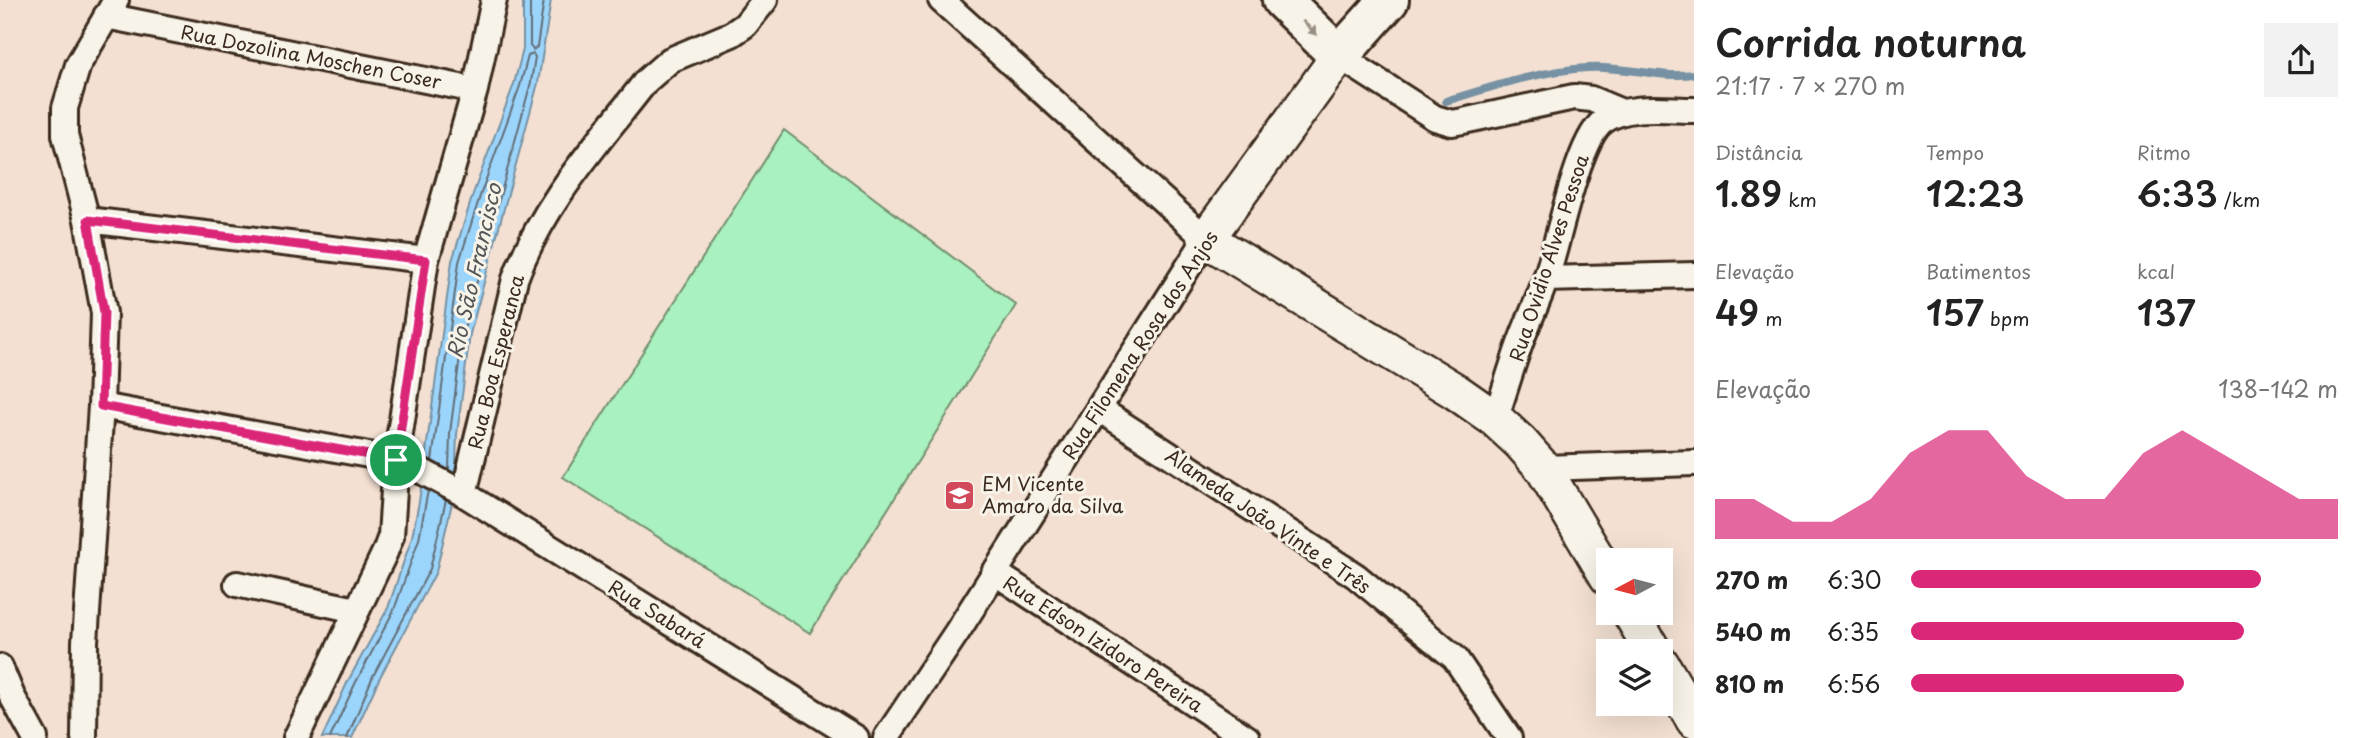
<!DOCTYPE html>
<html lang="pt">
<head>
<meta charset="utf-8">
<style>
	:root { --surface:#fff; --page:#f2f2f2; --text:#222; --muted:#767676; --accent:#db2777 }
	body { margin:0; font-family:"Playpen Sans",sans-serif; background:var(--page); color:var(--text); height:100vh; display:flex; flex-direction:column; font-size:26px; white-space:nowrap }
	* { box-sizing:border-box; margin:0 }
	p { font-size:23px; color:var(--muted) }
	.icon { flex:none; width:38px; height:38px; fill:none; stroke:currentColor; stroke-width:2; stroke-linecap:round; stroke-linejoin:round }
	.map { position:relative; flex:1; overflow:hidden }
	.sheet { display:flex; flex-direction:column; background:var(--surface); width:665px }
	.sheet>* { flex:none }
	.needle { width:46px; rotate:263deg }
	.controls { position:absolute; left:1596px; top:548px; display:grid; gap:14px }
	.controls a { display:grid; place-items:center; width:77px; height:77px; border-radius:0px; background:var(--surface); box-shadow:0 7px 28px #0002; font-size:35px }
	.pin { position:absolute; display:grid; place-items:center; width:60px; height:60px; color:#fff; margin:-30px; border:4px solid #fff; border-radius:50%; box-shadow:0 2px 7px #0007 }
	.round { display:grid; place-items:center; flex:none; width:74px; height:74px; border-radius:0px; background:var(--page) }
	.headline { display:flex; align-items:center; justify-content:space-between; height:119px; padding:0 21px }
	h1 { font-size:38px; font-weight:600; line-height:52px }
	.stats { display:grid; grid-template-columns:repeat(3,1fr); gap:10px; height:119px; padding:7px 21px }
	.stats div { display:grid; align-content:center }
	.stats b { font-size:35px; font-weight:600 }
	.stats small { font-size:19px; font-weight:400 }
	.stats p { font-size:19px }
	.chart { height:196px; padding:14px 21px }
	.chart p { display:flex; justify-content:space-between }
	.chart svg { width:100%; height:126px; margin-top:7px; fill:var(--accent); opacity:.7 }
	ul { padding:0 21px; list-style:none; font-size:23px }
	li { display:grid; grid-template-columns:112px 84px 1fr; align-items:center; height:52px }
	li i { height:18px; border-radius:9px; background:var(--accent) }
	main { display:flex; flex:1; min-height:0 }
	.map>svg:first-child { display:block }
	.green { fill:#a9f1be; stroke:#728e6e; stroke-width:2 }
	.water { fill:#9cd5fc; stroke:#7591a3; stroke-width:2 }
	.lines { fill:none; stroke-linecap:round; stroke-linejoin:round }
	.shore { stroke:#626e77; stroke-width:2 }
	.stream { stroke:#7591a3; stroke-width:8 }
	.street-casing { stroke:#3b2a1e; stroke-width:30 }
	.secondary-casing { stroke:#3b2a1e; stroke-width:40 }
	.primary-casing { stroke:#3b2a1e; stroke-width:44 }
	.street { stroke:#f7f3e8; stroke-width:24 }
	.secondary { stroke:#f7f3e8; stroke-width:35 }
	.primary { stroke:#f7f3e8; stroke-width:38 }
	.oneway { fill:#998e83 }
	.route-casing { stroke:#fff; stroke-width:14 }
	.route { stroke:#db2777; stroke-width:9 }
	.labels { text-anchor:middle; stroke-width:6; stroke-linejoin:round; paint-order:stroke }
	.street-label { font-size:19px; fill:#3b2a1e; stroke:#f7f3e8 }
	.poi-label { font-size:19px; fill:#3b2a1e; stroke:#f7f3e8; text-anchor:start }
	.water-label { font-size:21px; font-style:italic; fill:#535556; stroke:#f7f3e8 }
</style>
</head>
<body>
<main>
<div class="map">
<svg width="1694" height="738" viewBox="0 0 1694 738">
	<rect width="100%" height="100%" fill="#f3e0d2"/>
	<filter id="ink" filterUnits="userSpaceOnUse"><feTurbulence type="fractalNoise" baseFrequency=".0143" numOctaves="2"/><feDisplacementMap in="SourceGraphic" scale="14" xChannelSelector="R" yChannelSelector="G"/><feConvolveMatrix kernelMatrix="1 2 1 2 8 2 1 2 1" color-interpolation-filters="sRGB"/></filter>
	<g filter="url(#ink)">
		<path class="green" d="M784 130 1016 305 810 633 563 477Z"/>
		<path class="water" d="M523 0H551L538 83 470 334 457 434 455 490 436 572 379 679 352 738H322L348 681 388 608 412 537 419 502 452 261 474 191 514 84 523 49Z"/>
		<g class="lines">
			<path class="shore" d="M530 0V46L533 50 537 47 544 0
				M432 461 459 262 481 193 520 86 528 56 533 54 535 57 531 82 463 333 450 433 449 470
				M330 738 355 684 394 610 419 539 428 490
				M347 738 373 676 430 569 446 500"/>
			<path class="stream" d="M1446 101C1492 87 1538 71 1587 68 1623 65 1658 79 1694 74"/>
			<defs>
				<path id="street" d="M106 16 475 90
					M1339 56 1435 118 1452 123 1463 121 1574 97 1591 99 1622 112
					M87 220 426 260
					M1546 279 1694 275
					M101 406 396 460 410 465 464 494 856 738
					M1099 409 1356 576 1455 658 1509 738
					M1495 419C1505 391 1513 361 1524 333 1531 315 1540 297 1546 278 1558 245 1578 136 1605 120 1629 104 1666 110 1694 110
					M1543 468 1694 463
					M464 494 515 279C542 204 598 143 646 81L670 60 732 34 745 25 765 0
					M994 572 1247 738
					M237 584 356 610
					M0 667 12 696 35 738
					M84 738 85 642 101 406 104 313 87 220 65 135V108L78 65 116 0
					M296 738 385 552 391 536 396 460 426 260 475 90 494 0
					M886 738 957 632 1206 239 941 0"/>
				<path id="secondary" d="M1339 56 1206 239 1455 391 1495 419 1520 442 1543 468 1608 577
					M1630 612 1653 651
					M1661 664 1694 720"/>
				<path id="primary" d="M1282 0 1339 56 1389 0"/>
			</defs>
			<use href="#street" class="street-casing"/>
			<use href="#secondary" class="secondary-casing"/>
			<use href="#primary" class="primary-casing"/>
			<use href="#street" class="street"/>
			<use href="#secondary" class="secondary"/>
			<use href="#primary" class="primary"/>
		</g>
		<defs><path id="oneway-solid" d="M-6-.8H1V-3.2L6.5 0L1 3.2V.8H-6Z" transform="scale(1.75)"/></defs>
		<use class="oneway" href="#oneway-solid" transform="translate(1310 28) rotate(44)"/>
	</g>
	<g class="lines" filter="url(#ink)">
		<defs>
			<path id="route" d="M88 220 426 260 396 460 101 406 104 313Z"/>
		</defs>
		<use href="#route" class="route-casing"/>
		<use href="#route" class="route"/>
	</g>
	<defs>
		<symbol id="school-square" viewBox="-11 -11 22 22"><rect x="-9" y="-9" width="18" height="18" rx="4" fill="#d1495b" stroke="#f7f3e8"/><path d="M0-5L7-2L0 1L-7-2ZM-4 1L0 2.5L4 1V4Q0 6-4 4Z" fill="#fff"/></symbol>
	</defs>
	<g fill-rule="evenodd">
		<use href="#school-square" x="942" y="478" width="35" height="35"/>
	</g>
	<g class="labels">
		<g class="street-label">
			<text transform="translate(311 57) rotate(11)" y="7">Rua Dozolina Moschen Coser</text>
			<text transform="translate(1549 258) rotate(-72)" y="7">Rua Ovidio Alves Pessoa</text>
			<text transform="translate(1140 345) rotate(-57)" y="7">Rua Filomena Rosa dos Anjos</text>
			<text transform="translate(496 362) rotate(-76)" y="7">Rua Boa Esperanca</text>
			<text transform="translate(1268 521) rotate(34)" y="7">Alameda João Vinte e Três</text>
			<text transform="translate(657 614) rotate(32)" y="7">Rua Sabará</text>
			<text transform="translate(1103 644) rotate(33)" y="7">Rua Edson Izidoro Pereira</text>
		</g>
		<g class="poi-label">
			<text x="982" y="491">EM Vicente<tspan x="982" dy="22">Amaro da Silva</tspan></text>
		</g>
		<g class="water-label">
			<text transform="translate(475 271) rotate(-77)" y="7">Rio São Francisco</text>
		</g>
	</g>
</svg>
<div class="controls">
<a><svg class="needle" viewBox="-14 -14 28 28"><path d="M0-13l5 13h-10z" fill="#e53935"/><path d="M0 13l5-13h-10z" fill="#767676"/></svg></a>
<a><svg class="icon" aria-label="layers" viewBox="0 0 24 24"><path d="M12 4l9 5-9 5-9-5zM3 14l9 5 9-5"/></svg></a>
</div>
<div class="pin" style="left:396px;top:460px;background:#1e9e55"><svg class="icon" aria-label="arrive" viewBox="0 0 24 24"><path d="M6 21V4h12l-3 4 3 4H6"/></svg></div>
</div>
<section class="sheet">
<div class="headline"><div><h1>Corrida noturna</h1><p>21:17 · 7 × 270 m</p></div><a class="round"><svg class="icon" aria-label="share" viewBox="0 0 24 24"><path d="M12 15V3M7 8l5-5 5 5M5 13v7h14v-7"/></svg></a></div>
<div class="stats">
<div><p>Distância</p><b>1.89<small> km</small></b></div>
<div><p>Tempo</p><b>12:23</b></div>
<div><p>Ritmo</p><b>6:33<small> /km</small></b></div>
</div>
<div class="stats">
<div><p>Elevação</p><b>49<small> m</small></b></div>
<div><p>Batimentos</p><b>157<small> bpm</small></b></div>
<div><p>kcal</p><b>137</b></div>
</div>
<div class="chart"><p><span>Elevação</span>138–142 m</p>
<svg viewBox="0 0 160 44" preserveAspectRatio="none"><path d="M0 44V30L10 30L20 38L30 38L40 30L50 14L60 6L70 6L80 22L90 30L100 30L110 14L120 6L130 14L140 22L150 30L160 30V44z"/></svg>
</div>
<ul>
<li><b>270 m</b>6:30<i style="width:82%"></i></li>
<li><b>540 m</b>6:35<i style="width:78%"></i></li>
<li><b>810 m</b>6:56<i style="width:64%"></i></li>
</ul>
</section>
</main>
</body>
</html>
